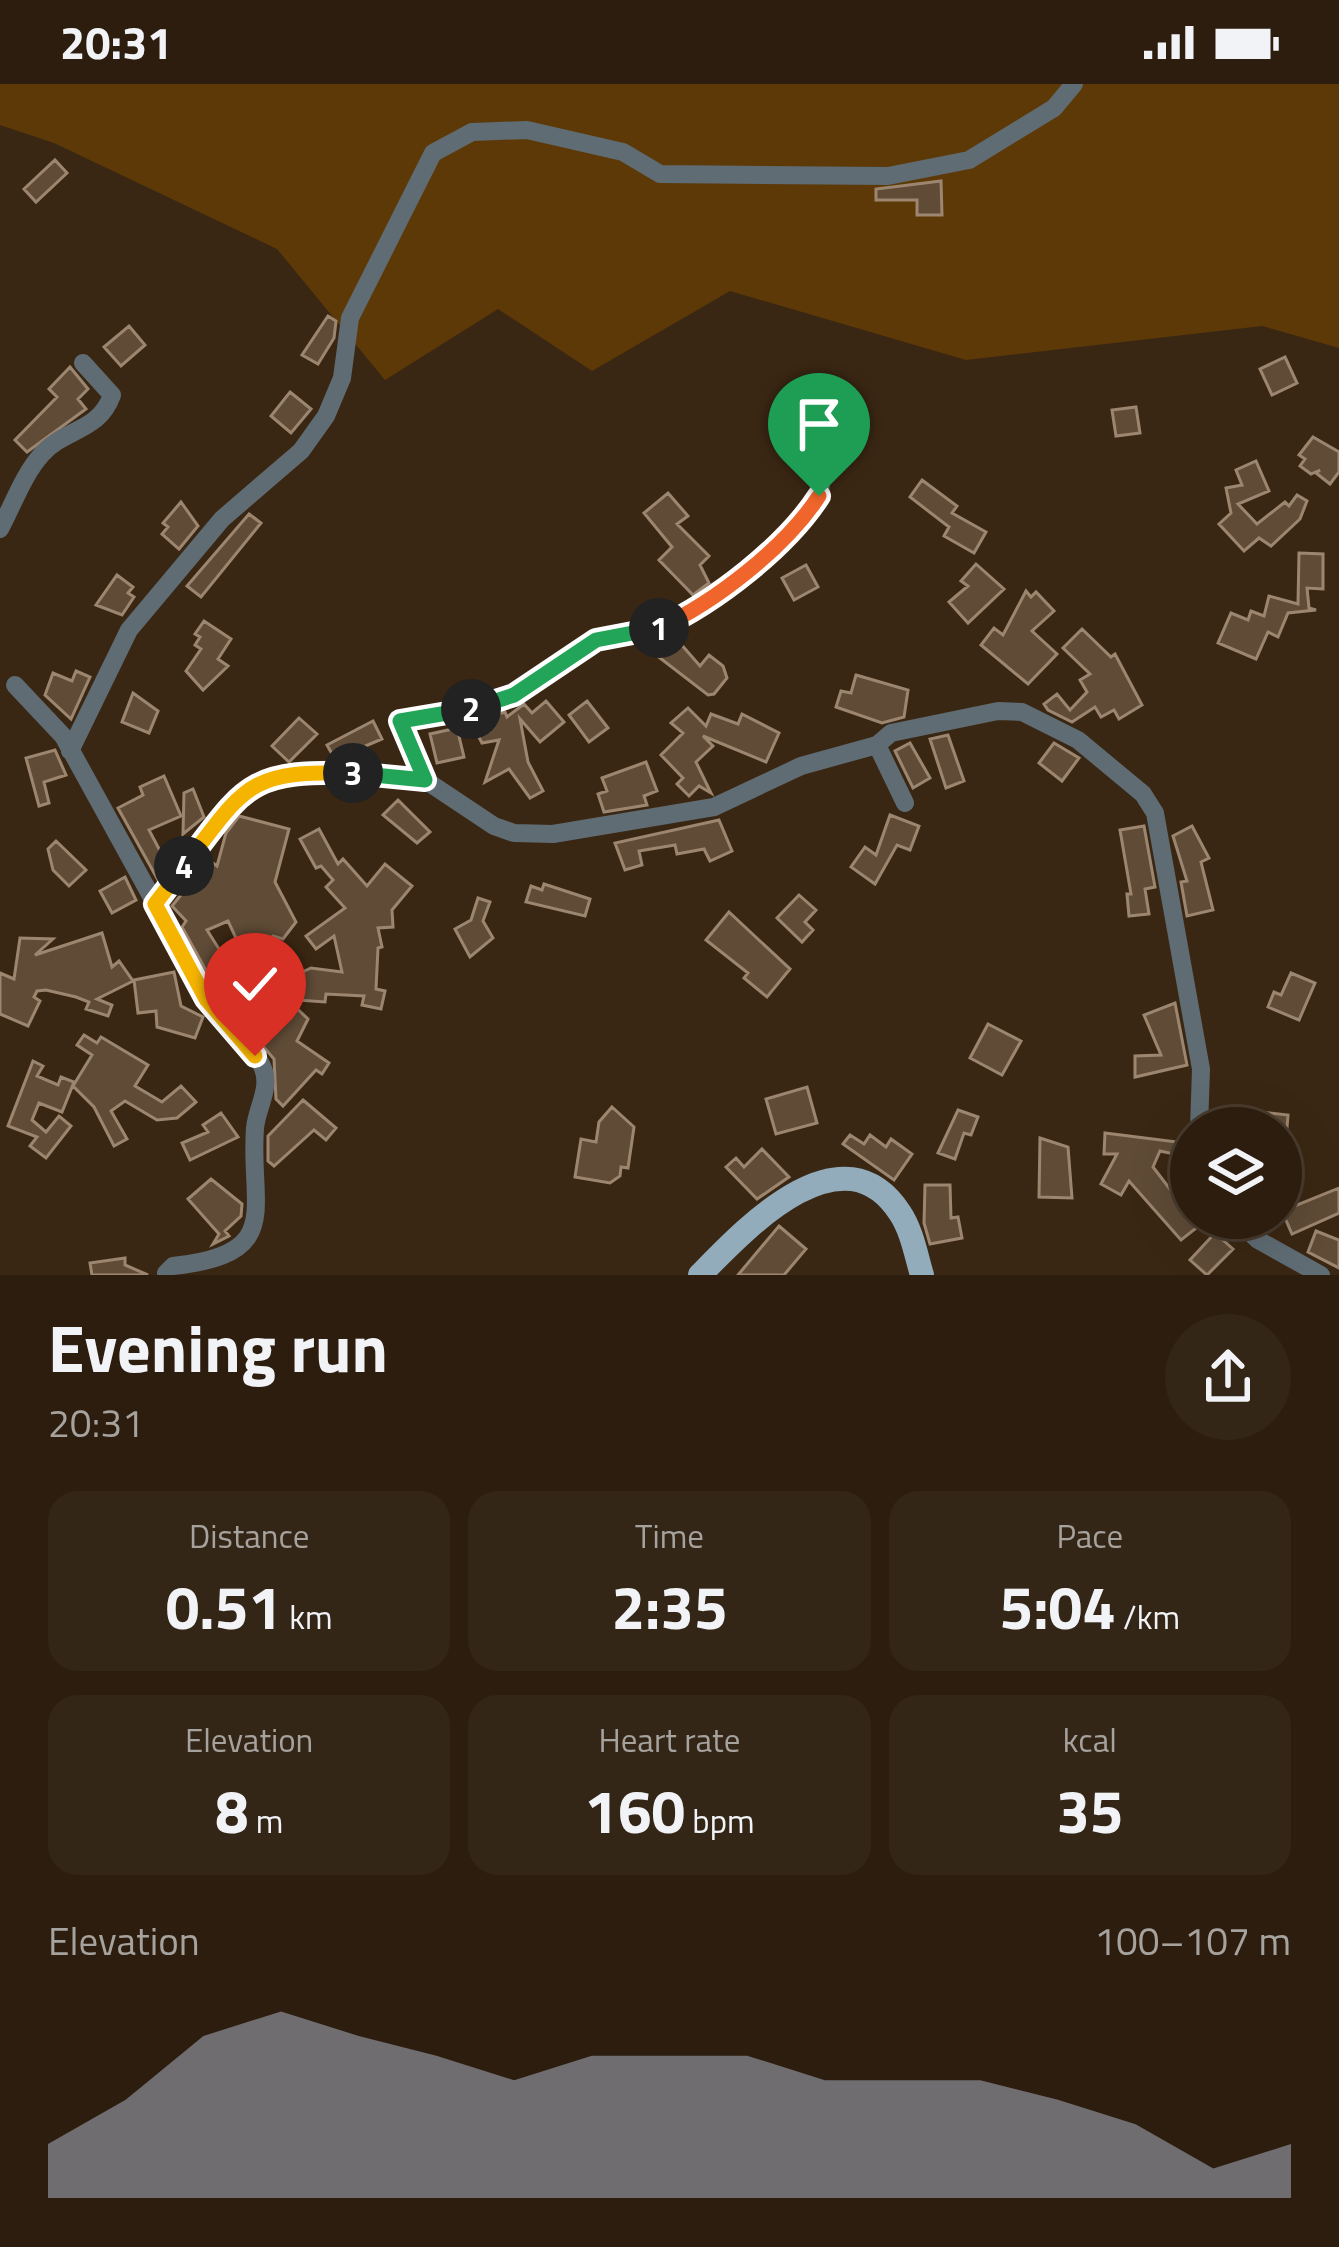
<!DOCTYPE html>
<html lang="en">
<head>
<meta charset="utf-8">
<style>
	:root { --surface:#2c1d0e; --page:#342617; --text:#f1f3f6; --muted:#a6a29e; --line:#483b2e; --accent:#8c9099 }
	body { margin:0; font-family:"Titillium Web",sans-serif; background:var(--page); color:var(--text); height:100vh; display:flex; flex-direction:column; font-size:45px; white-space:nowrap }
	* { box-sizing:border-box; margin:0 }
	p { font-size:39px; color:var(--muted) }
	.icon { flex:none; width:66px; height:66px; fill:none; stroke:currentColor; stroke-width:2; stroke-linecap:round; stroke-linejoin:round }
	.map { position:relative; height:1191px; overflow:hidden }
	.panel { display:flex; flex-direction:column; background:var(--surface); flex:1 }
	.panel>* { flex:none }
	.tools { position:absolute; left:1170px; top:1023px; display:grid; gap:24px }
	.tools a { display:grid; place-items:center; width:132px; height:132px; border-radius:50%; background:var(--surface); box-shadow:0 12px 48px #0002,0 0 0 3px var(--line); font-size:60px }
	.pin { position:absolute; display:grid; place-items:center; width:102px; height:102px; color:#fff; margin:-123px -51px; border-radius:50% 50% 50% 0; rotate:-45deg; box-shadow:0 0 12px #0007 }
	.pin .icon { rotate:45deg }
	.km { position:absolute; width:60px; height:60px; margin:-30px; border-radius:50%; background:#222; color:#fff; font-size:33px; line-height:60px; text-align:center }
	.round { display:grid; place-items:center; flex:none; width:126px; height:126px; border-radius:63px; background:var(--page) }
	.head { display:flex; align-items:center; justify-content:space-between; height:204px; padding:0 48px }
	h1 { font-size:66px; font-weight:700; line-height:90px }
	.stats { display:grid; grid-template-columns:repeat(3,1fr); gap:18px; height:204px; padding:12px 48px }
	.stats div { display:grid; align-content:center; border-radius:30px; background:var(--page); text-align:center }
	.stats b { font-size:60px; font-weight:700 }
	.stats small { font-size:33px; font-weight:400 }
	.stats p { font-size:33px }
	.chart { height:336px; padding:24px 48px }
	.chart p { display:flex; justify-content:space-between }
	.chart svg { width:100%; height:216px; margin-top:12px; fill:var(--accent); opacity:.7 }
	.status { display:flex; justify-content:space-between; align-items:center; height:84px; padding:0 60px; background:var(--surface); direction:ltr }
	.status svg { height:33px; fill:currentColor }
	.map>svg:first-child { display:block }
	.green { fill:#5d3908 }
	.building { fill:#5f4b36; stroke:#9d8670; stroke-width:3 }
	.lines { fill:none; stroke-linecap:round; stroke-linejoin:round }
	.minor { stroke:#5f6c73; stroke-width:18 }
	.major { stroke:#92acbb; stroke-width:24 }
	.split-1-casing { stroke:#fff; stroke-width:24 }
	.split-2-casing { stroke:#fff; stroke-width:24 }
	.split-3-casing { stroke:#fff; stroke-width:24 }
	.split-4-casing { stroke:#fff; stroke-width:24 }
	.split-5-casing { stroke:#fff; stroke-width:24 }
	.split-1 { stroke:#f0652b; stroke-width:15 }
	.split-2 { stroke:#22a559; stroke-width:15 }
	.split-3 { stroke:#22a559; stroke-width:15 }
	.split-4 { stroke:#f5b400; stroke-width:15 }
	.split-5 { stroke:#f5b400; stroke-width:15 }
</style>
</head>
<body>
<div class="status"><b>20:31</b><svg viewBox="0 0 49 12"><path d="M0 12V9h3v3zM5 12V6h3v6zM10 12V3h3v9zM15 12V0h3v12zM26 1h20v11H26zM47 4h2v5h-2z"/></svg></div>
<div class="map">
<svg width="1339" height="1191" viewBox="0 0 1339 1191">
	<rect width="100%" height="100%" fill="#3a2713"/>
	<path class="green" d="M0 0H1339V264L1262 242 966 276 730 207 592 287 498 225 385 296 277 165 54 59 0 41Z"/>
	<path class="building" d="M55 76 67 89 36 118 24 105Z
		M941 97 942 131H917V116H876V105Z
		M328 232 336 237 334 254 318 280 302 271Z
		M129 242 145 261 121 282 104 263Z
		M1285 273 1297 299 1272 311 1260 285Z
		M70 283 88 305 78 315 86 325 27 368 15 356 57 313 49 305Z
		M290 308 311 325 291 349 271 332Z
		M1136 323 1140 349 1116 352 1112 326Z
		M1313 353 1339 368V388L1330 400 1316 389 1320 386 1311 390 1300 382 1305 375 1299 371Z
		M1256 377 1269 407 1238 420 1257 440 1285 418 1289 422 1297 411 1307 417 1300 435 1271 462 1259 454 1244 467 1219 440 1231 429 1226 404 1242 401 1236 386Z
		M922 396 957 422 952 429 986 448 974 469 944 452 949 443 910 413Z
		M668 409 688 432 677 440 709 472 700 481 709 499 693 511 659 476 672 463 644 429Z
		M181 418 198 442 179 465 162 450 168 443 163 439Z
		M249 430 261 439 201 513 187 502Z
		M1299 469 1323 470V505L1307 504 1309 524 1316 526 1288 529 1278 553 1268 548 1256 575 1218 559 1231 529 1248 536 1251 527 1264 532 1269 512 1298 520Z
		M976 480 1004 505 968 539 949 518 968 502 961 497Z
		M806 481 818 503 794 516 782 494Z
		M117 491 133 503 128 509 134 513 122 531 96 521Z
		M1026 507 1031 513 1036 508 1054 527 1032 547 1057 570 1028 600 981 561 994 544 1003 551Z
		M204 537 231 555 218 575 228 582 203 606 186 587 201 565 195 561 200 553 195 550Z
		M1082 545 1111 573 1115 570 1142 621 1119 635 1114 626 1101 633 1095 623 1072 638 1048 626 1044 620 1057 610 1070 626 1087 608 1080 596 1090 590 1063 564Z
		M673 551 700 582 709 571 723 582 727 594 714 610 708 611 647 564Z
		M76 587 90 593 71 635 45 611 53 589 72 597Z
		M856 591 908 606 904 633 882 639 836 623 841 607 851 609Z
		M133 609 158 627 149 649 122 638Z
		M546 617 564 638 540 658 520 635 528 678 543 707 530 714 509 685 485 698 499 656 482 659 471 638 505 628 507 633 524 620 532 629Z
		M587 617 608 644 589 658 569 631Z
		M688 624 706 642 711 630 738 640 742 630 779 649 766 678 703 652 713 662 696 678 711 709 699 702 689 712 677 700 683 694 661 671 683 649 671 639Z
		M299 634 317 650 289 678 272 662Z
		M373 637 382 655 335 675 327 661Z
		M457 644 464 673 437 679 430 650Z
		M948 651 964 697 946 704 930 655Z
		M910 659 930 694 913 704 895 667Z
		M1054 659 1079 674 1062 697 1039 679Z
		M55 666 66 691 44 698 49 719 39 722 26 674Z
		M646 678 657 707 644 712 647 721 604 728 598 710 607 707 602 694Z
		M164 692 181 732 149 746 168 782 158 796 118 724 143 711 140 703Z
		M193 705 204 733 183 750 184 709Z
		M398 716 430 748 417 759 383 731Z
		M890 731 919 742 910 766 897 761 875 800 851 783 865 763 876 771Z
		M239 732 289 745 275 798 296 838 283 855 273 852 249 882 228 837 207 846 238 895 223 906 250 930 257 922 274 938 291 919 308 935 297 957 329 979 322 990 316 986 283 1022 276 1015 274 975 219 910 182 843 186 837 172 822 209 776 217 782 226 749Z
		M719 736 732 767 710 777 704 765 677 770 675 761 639 767 642 781 625 786 615 759Z
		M1144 742 1155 803 1145 805 1149 830 1129 832 1127 810H1131L1120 746Z
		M1192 742 1209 774 1201 778 1213 826 1187 832 1181 798 1187 797 1173 752Z
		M319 745 338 780 343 775 367 802 385 780 412 802 392 826 393 843 378 844 382 863 378 864 376 905 385 907 381 925 362 921 364 912 326 910 325 918 283 915 272 902 311 884 342 888 334 852 316 865 306 852 345 824 326 803 333 796 321 782 316 784 300 755Z
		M56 757 86 786 69 802 53 786 48 765Z
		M125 793 136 816 112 829 100 807Z
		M544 800 590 815 585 832 526 818 531 802 542 806Z
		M799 811 816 826 805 838 813 846 802 858 777 834Z
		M478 814 490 818 483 837 493 854 470 873 455 845 471 836Z
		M729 828 790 885 767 913 744 894 748 889 706 856Z
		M102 849 112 883 119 877 133 897 97 915 112 921 108 932 86 925 89 918 76 913 46 906 37 907 34 913 40 917 28 942 0 930V889L14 895 20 854 53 855 35 871Z
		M174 888 181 922 203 933 195 954 157 943 156 927 138 929 134 896Z
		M1291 889 1315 899 1299 936 1268 923 1274 908 1281 911Z
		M1175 919 1187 981 1135 993V972L1161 971 1144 931Z
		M988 940 1021 957 1002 991 970 974Z
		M84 951 97 959 101 953 148 981 135 1002 162 1018 181 1002 196 1018 177 1034 157 1036 125 1017 111 1027 127 1055 114 1062 94 1023 73 1002 92 971 77 961Z
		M33 977 43 982 37 992 58 1001 61 993 74 998 62 1028 39 1019 32 1036 46 1048 59 1032 71 1042 46 1074 30 1062 37 1053 8 1042Z
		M807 1003 817 1039 776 1050 766 1015Z
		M303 1016 336 1044 326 1056 314 1046 274 1082 268 1077V1052Z
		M612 1023 634 1043 628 1084 621 1083 620 1092 610 1099 575 1093 581 1055 596 1058 599 1038Z
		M1227 1024 1288 1031 1287 1044 1225 1041Z
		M958 1026 978 1033 971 1051 964 1049 955 1075 938 1069Z
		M221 1029 238 1053 190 1076 182 1059 208 1048 203 1041Z
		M1105 1049 1177 1058 1174 1070 1160 1067 1153 1083 1173 1109 1184 1100 1191 1108V1134H1209L1181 1156 1129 1097 1121 1111 1101 1100 1117 1070H1104Z
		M850 1051 864 1060 870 1051 886 1063 891 1055 912 1070 894 1096 843 1060Z
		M1040 1054 1068 1063 1072 1114 1039 1113Z
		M762 1065 789 1093 757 1115 726 1083 736 1074 744 1083Z
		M211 1095 242 1120 241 1132 225 1147 229 1152 213 1160 219 1150 188 1115Z
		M925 1101H950L951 1134 958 1133 962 1154 930 1160 924 1139Z
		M1339 1104V1129L1292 1150 1282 1127Z
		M779 1142 806 1165 784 1191H738Z
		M1316 1147 1339 1156V1184L1308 1168Z
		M1215 1149 1233 1165 1207 1191 1190 1176Z
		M125 1174V1181L148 1191H92L90 1179Z"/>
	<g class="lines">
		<path class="minor" d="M0 445C13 421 23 391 42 370 65 344 99 348 112 311L83 279
			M15 601 63 652 156 821
			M877 661 905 719
			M70 667 129 546 222 435 301 367 326 332 342 294 350 234 433 69 472 48 527 46 623 68 660 90 888 92 969 76 1054 24 1074 0
			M425 696 400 637 459 628 514 611 595 556 652 547 708 518 804 435 819 411 824 386 820 359
			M1235 1134 1258 1156 1321 1191
			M166 1189 173 1182C285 1170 249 1125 255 1044 257 1023 272 1003 262 982 251 959 224 939 208 918 187 888 172 853 156 821L235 714 270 693 340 688 425 696 494 742 514 749 553 750 714 723 801 682 877 661 891 649 998 627 1022 628 1078 656 1143 710 1155 729 1201 985 1199 1044"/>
		<path class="major" d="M700 1191C743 1147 842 1040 900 1129 912 1147 916 1171 922 1191"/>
	</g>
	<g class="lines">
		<defs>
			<path id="split-1" d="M659 544C715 518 786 463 819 412"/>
			<path id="split-2" d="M471 625 514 611 596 556 659 544"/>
			<path id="split-3" d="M353 689 425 696 400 637 471 625"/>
			<path id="split-4" d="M184 782C245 703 246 686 353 689"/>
			<path id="split-5" d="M184 782 155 820 206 915 255 972"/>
		</defs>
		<use href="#split-1" class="split-1-casing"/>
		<use href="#split-2" class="split-2-casing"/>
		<use href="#split-3" class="split-3-casing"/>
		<use href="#split-4" class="split-4-casing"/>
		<use href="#split-5" class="split-5-casing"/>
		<use href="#split-1" class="split-1"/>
		<use href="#split-2" class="split-2"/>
		<use href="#split-3" class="split-3"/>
		<use href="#split-4" class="split-4"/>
		<use href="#split-5" class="split-5"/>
	</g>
</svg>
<div class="tools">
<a><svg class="icon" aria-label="layers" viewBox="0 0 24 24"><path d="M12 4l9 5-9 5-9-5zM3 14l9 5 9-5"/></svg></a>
</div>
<div class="pin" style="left:819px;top:412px;background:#1e9e55"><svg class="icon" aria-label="arrive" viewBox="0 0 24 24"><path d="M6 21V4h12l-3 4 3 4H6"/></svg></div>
<div class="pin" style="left:255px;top:972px;background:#d93025"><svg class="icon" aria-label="check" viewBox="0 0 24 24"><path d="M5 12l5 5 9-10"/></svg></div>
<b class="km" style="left:659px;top:544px">1</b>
<b class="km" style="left:471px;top:625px">2</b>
<b class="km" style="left:353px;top:689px">3</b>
<b class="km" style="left:184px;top:782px">4</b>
</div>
<section class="panel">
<div class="head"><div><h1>Evening run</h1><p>20:31</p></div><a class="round"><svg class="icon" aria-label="share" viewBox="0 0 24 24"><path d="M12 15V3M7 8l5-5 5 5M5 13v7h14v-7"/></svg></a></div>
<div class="stats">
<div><p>Distance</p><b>0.51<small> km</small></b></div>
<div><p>Time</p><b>2:35</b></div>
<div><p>Pace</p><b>5:04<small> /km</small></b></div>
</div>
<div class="stats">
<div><p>Elevation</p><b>8<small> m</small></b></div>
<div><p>Heart rate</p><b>160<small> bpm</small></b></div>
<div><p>kcal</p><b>35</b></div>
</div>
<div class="chart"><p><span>Elevation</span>100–107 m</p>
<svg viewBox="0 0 160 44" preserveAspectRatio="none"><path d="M0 44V33L10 24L20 11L30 6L40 11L50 15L60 20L70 15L80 15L90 15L100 20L110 20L120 20L130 24L140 29L150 38L160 33V44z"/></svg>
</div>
</section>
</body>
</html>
